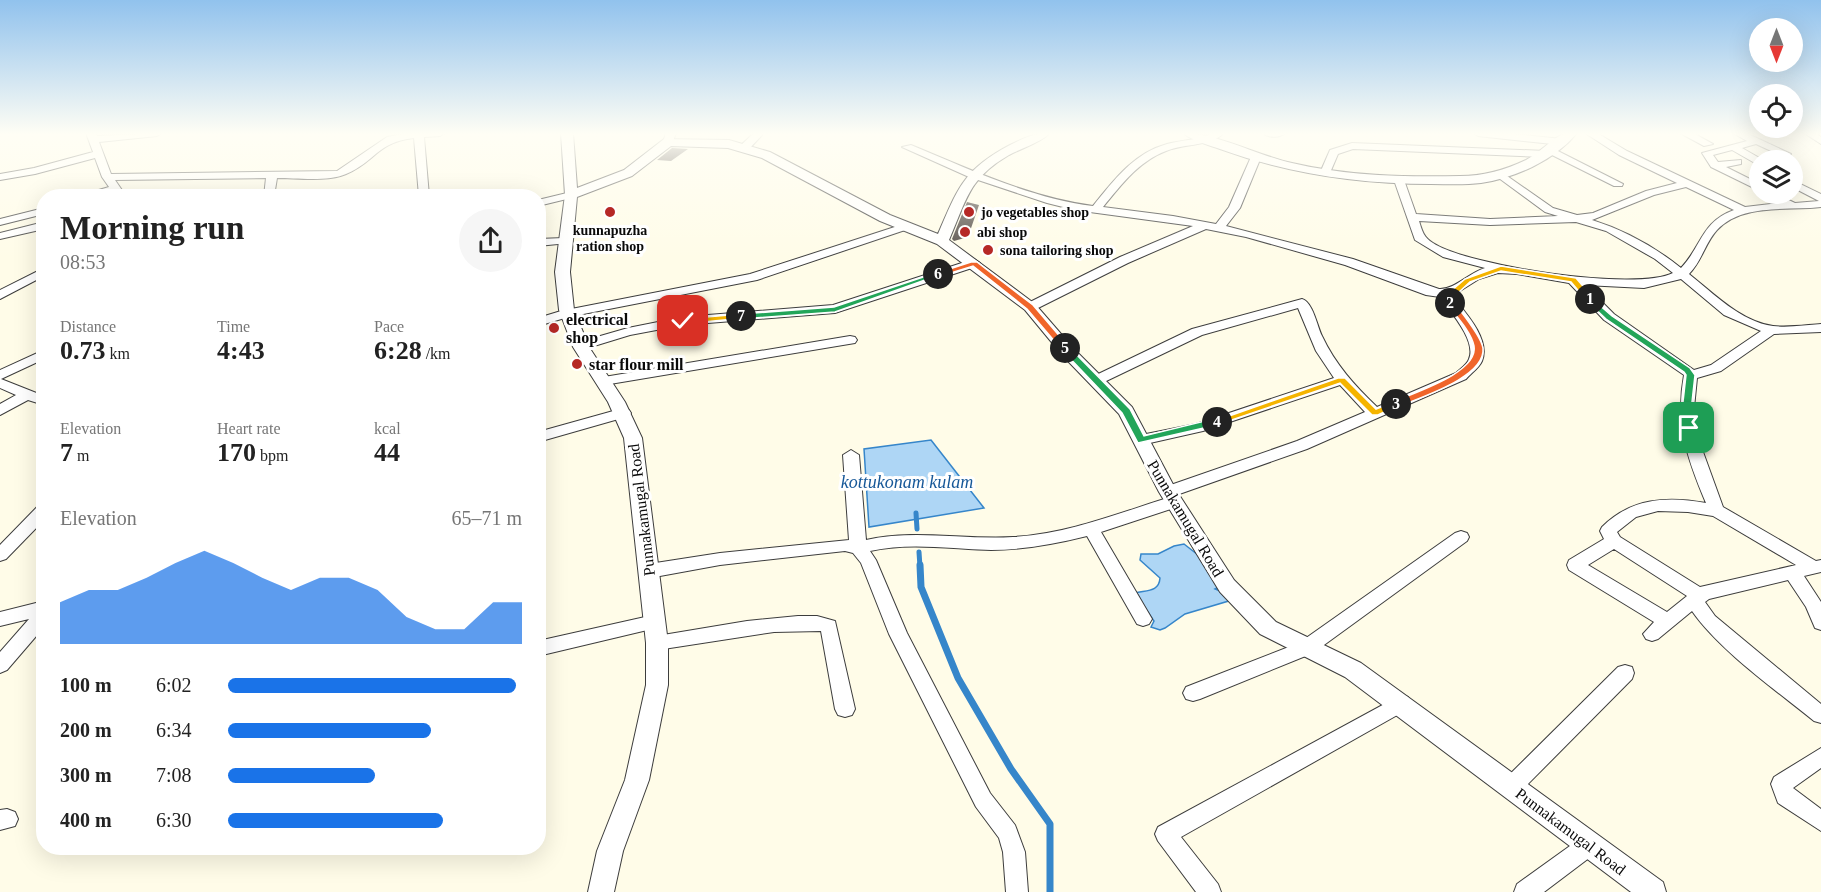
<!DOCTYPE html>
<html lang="en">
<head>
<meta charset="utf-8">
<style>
	:root { --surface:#fff; --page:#f6f6f6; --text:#222; --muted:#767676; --accent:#1a73e8 }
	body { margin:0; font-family:"Times New Roman",serif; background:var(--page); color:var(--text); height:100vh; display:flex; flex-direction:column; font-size:22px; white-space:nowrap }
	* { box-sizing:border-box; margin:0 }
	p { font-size:20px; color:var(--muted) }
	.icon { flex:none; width:33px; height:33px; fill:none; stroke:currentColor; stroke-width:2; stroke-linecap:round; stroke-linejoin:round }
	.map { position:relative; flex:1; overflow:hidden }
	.panel { position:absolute; left:36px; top:189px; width:510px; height:666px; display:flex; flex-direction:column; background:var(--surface); border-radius:24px; box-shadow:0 6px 24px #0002 }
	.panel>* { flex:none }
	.needle { width:39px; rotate:180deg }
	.tools { position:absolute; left:1749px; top:18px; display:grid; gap:12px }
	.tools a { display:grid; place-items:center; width:54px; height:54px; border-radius:50%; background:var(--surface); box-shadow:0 6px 24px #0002; font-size:30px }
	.pin { position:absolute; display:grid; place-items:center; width:51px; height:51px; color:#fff; margin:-26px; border-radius:12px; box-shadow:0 3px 9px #0006 }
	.km { position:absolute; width:30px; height:30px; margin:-15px; border-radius:50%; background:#222; color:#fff; font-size:16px; line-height:30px; text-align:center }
	.round { display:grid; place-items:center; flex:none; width:63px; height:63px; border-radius:32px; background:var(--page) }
	.head { display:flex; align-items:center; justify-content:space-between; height:102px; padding:0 24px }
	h1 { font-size:33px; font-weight:700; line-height:45px }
	.stats { display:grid; grid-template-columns:repeat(3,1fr); gap:9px; height:102px; padding:6px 24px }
	.stats div { display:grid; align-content:center }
	.stats b { font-size:26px; font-weight:700 }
	.stats small { font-size:16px; font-weight:400 }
	.stats p { font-size:16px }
	.chart { height:168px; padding:12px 24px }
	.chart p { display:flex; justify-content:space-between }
	.chart svg { width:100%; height:108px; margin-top:6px; fill:var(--accent); opacity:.7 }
	ul { padding:0 24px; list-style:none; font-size:20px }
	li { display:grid; grid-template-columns:96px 72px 1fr; align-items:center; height:45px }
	li i { height:15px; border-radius:8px; background:var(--accent) }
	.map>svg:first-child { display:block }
	.water { fill:#aed6f5; stroke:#3686ca; stroke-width:1.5 }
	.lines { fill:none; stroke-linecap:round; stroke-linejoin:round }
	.stream-far1 { stroke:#3686ca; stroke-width:5 }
	.stream { stroke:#3686ca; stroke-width:7 }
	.building { fill:#534c47 }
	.minor-casing { stroke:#3d3d3d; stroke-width:2 }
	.tertiary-casing { stroke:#3d3d3d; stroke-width:2 }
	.minor { fill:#fff; fill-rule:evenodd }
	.tertiary { fill:#fff; fill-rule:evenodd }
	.split-1 { fill:#22a559; stroke:#fff; stroke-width:1.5 }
	.split-2 { fill:#f5b400; stroke:#fff; stroke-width:1.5 }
	.split-3 { fill:#f0652b; stroke:#fff; stroke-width:1.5 }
	.split-4 { fill:#f5b400; stroke:#fff; stroke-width:1.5 }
	.split-5 { fill:#22a559; stroke:#fff; stroke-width:1.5 }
	.split-6 { fill:#f0652b; stroke:#fff; stroke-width:1.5 }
	.split-7 { fill:#22a559; stroke:#fff; stroke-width:1.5 }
	.split-8 { fill:#f5b400; stroke:#fff; stroke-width:1.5 }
	.poi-dot { fill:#b62826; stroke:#fff; stroke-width:2 }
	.labels { text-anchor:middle; stroke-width:6; stroke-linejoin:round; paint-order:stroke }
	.far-poi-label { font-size:14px; font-weight:bold; fill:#0a0a0a; stroke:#fff; text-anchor:start }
	.poi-label { font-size:16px; font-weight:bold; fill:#0a0a0a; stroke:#fff; text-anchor:start }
	.street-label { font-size:16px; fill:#0a0a0a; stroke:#fff }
	.water-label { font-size:18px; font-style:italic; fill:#175898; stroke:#fff }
</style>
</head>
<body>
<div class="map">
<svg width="1821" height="892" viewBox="0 0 1821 892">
	<rect width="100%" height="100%" fill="#fffce8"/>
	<path class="water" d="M931 440 984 508 869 527 864 449Z
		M1184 544 1207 562 1222 585 1215 589 1227 594 1232 600 1185 614 1165 628 1160 630 1151 627 1154 621 1135 593C1147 590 1159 592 1160 578L1140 560 1141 554H1158L1174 546Z"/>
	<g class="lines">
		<path class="stream-far1" d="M916 513 917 529
			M919 552 920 567"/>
		<path class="stream" d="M920 565 921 587 958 678 1011 769 1050 824V892"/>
	</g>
	<path class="building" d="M672 148 688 149 671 161 657 160Z
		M967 202 979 205 968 237 954 241 952 239Z"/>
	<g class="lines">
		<defs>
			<path id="minor" d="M86 133H96L97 136 162 133 157 136 99 142 111 174 337 171 387 137 407 133H445L440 136 424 137 429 196H419L414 138C377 142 375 162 346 174 329 182 296 178 277 178L274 196H264L266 178 115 180 126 196H116L113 193 100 196H84L85 194 109 187 102 177 95 158 35 174 0 180V174L34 168 93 152Z
				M666 133H676L672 144 663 142Z
				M754 133H764L748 150H740V146Z
				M1212 133H1224C1209 147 1186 143 1166 151 1139 161 1121 185 1103 207L1173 216 1216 224 1229 207 1251 157 1256 154 1261 157 1240 208 1226 226 1353 259 1439 289C1454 290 1469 273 1485 268L1443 257 1415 240 1394 180 1395 178 1404 180 1416 214 1490 219 1558 216 1545 212 1496 176V172L1500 171 1553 208 1577 215 1593 213 1646 191 1677 183 1619 155 1585 133H1597L1627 151 1745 207 1779 203 1764 194H1776L1795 203 1819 201 1792 187V180L1821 194V207C1788 211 1742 203 1717 230 1705 243 1702 261 1689 274 1713 293 1741 322 1773 326 1788 328 1806 325 1821 324V332L1774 334 1721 371 1697 378 1694 408 1698 438 1723 507 1816 561 1821 560V572L1804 576 1821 602V630L1815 628 1806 607 1788 580 1709 599 1705 602 1715 616 1821 704V723L1814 721C1777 691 1719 650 1692 611L1658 639 1652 641 1646 639 1643 634 1654 622 1569 570 1567 565 1569 560 1604 539 1600 531 1602 527C1631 498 1667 496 1706 503 1687 458 1675 424 1684 375L1604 320 1569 283 1517 274 1498 273 1479 279 1452 296C1464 311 1491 339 1482 361 1479 368 1471 373 1466 379L1307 449 1168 498 1162 496 1160 492 1162 488 1297 441 1365 412 1340 385 1203 431 1141 445 1136 444 1134 440 1136 436 1196 424 1334 378 1316 351 1298 308 1202 335 1102 383H1092L1090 380 1092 377 1192 329 1302 299C1313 302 1317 326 1322 336 1335 364 1355 386 1377 407L1456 373C1460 369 1467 365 1469 359 1477 341 1450 311 1440 297L1426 295 1345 265 1246 237 1206 229 1128 263 1034 310H1026L1024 307 1026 304 1120 257 1193 226 1075 210 1047 203 969 177 902 147 911 145C969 169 1030 198 1093 206 1114 180 1134 153 1167 144 1181 140 1201 140 1212 133ZM1686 187 1734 210C1701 222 1702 246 1681 268 1655 247 1624 230 1592 220L1654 195ZM1419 221 1490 225 1576 222 1606 231 1655 259 1673 273C1636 292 1468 266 1433 243 1424 238 1422 231 1419 221ZM1681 279 1724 315 1761 331 1711 365 1694 370 1614 314 1585 285 1644 288ZM1658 511 1688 512 1713 516 1796 565 1700 587 1620 537 1617 532 1636 517ZM1614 549 1687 596 1667 612 1588 565Z
				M1263 133H1285C1280 138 1268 138 1263 133Z
				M1473 133H1505L1562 139 1567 142 1562 145 1478 136Z
				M1680 133H1693L1713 144 1704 146Z
				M1733 133H1746L1791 154 1782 156 1756 144 1742 148 1763 160H1760V166L1732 150 1713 155 1718 162 1741 160V164L1726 167 1760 184V191L1711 167 1702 153 1747 141Z
				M1804 133H1815L1821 137V144Z
				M1352 143 1546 151V148L1550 147 1623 184 1622 186H1614L1548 153 1544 157 1353 149 1338 154 1329 175H1321L1320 173 1330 150Z
				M571 192 576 195 575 197 538 206V200Z
				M44 208V214L0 225V219Z
				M44 222V229L0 239V233Z
				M907 223 913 226 911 228 757 280 568 317 538 326V318L561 311 750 274Z
				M564 238 570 241 568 243 538 246V239Z
				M974 259 980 263 978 266 835 313 683 325 630 335 581 350 574 346 576 343 628 328 683 317 833 305Z
				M44 268V276L0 299V290Z
				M850 336 855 337 857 340 855 343 604 385 597 381 604 377Z
				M44 350V359L1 379 44 396V405L28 400 0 415V404L16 395 0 388V370Z
				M624 408 629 410 631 413 629 416 538 442V432Z
				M851 450 859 455 866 540C914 529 964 540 1013 537 1069 534 1121 512 1174 496L1180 498 1182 502 1180 506 1101 532 1152 619 1149 624 1143 626 1137 624 1087 536C1055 544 1023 550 991 550 951 549 910 542 870 551L876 560 907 633 990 793 1015 825 1025 852 1028 892H1006L1003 852 999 838 976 807 889 634 861 563 853 553 845 551 720 565 649 578 643 576 640 571 643 566 649 564 720 553 849 540 843 455Z
				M44 504V520L6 559 0 561V545L38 506Z
				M1461 531 1467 533 1469 537 1467 541 1313 653 1200 699 1193 701 1186 699 1183 693 1186 687 1299 643 1455 533Z
				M44 601V627L7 670 0 673V652L29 619 0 626V612Z
				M654 615 660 617 663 622 660 627 538 656V641Z
				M798 616H817L835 621 855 709 852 715 845 717 838 715 835 709 821 631 774 632 657 650 651 648 648 643 651 638 657 636 747 621Z
				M1625 665 1632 667 1634 673 1632 679 1518 794 1511 797 1504 794 1501 787 1504 780 1618 667Z
				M1401 695 1408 697 1411 703 1408 709 1181 837 1218 884 1221 892H1196L1158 841 1155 834 1158 827Z
				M1821 748V768L1793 788 1821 809V831L1778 803 1771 784 1774 777Z
				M7 809 15 812 18 819 15 826 0 830V810Z
				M1589 835 1597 838 1600 845 1597 852 1544 892H1514L1517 884 1581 838Z"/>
			<path id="tertiary" d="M561 133H573L577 188 624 170 664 139 729 140 770 152 890 215 938 234C958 188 963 170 1010 145 1024 138 1034 133 1050 133 1040 143 1022 148 1009 155 968 179 967 199 949 240L1035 304 1075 350 1132 407 1176 490 1234 580 1276 622 1361 663 1663 882 1666 892H1631L1345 677 1260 634 1220 592 1159 492 1119 414 1063 356 1025 310 937 244 880 221 762 158 728 148 671 146 632 176 577 197 570 272 574 310 589 347 625 402 642 438 668 643V685L649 780 623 851 614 892H588L597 851 625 780 646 685V643L624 438 608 402 573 347 559 310 555 272 565 195Z
				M1183 133C1214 132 1259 156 1292 163 1347 176 1404 177 1460 176 1484 176 1505 170 1526 160 1539 153 1552 139 1563 134 1567 132 1573 133 1577 133 1555 160 1515 178 1481 183 1465 185 1448 184 1431 184 1358 184 1289 174 1220 149 1209 145 1192 141 1183 133Z"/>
		</defs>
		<use href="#minor" class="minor-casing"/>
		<use href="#tertiary" class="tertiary-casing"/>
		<use href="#minor" class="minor"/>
		<use href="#tertiary" class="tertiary"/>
	</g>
	<linearGradient id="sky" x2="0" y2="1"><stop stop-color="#91c2ed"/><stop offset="0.52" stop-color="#fffef5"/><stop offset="1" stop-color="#fffef5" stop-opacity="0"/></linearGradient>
	<rect width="1821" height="258" fill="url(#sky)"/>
	<path class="split-1" d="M1590 297 1612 316 1690 368 1695 375 1691 411 1692 430 1684 428 1682 411 1686 375 1684 372 1606 319 1587 301V298Z"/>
	<path class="split-2" d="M1501 266 1576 278 1594 299 1587 301 1571 282 1501 271 1470 282 1457 294 1449 295 1454 303 1453 305H1447L1439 294 1452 290 1465 279Z"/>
	<path class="split-3" d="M1450 300 1453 301C1461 312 1481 335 1483 348 1486 377 1421 397 1400 406H1393V402C1412 393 1479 373 1474 346 1471 331 1455 315 1446 303Z"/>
	<path class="split-4" d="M1338 378H1345L1376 409 1396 401 1401 404 1378 415H1372L1340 383 1220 424 1212 422Z"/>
	<path class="split-5" d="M1062 346H1068L1130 409 1144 436 1217 418 1222 422 1217 425 1138 443 1122 413 1062 350Z"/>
	<path class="split-6" d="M971 262H977L1033 305 1068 346V350H1062L1027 309 973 266 938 277 934 274Z"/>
	<path class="split-7" d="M935 273 942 274 835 312 741 319 736 316 741 314 834 307Z"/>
	<path class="split-8" d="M741 314 744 315V318L683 324 679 321 683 319Z"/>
	<g class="poi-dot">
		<circle cx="610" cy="212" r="6"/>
		<circle cx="969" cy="212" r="6"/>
		<circle cx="965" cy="232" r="6"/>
		<circle cx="988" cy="250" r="6"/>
		<circle cx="554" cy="328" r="6"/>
		<circle cx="577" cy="364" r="6"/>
	</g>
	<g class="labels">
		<g class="far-poi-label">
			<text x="981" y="217">jo vegetables shop</text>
			<text x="610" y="235" text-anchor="middle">kunnapuzha<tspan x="610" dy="16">ration shop</tspan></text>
			<text x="977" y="237">abi shop</text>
			<text x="1000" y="255">sona tailoring shop</text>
		</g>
		<g class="poi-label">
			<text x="566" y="325">electrical<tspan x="566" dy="18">shop</tspan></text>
			<text x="589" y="370">star flour mill</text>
		</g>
		<g class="street-label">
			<text transform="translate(641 510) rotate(-97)" y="6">Punnakamugal Road</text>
			<text transform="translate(1186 518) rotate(59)" y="6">Punnakamugal Road</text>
			<text transform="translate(1571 831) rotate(37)" y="6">Punnakamugal Road</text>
		</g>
		<g class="water-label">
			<text x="907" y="488">kottukonam kulam</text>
		</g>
	</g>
</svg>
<div class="tools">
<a><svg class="needle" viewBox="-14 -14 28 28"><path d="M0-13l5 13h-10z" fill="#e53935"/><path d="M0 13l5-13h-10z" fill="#767676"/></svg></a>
<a><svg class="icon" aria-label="locate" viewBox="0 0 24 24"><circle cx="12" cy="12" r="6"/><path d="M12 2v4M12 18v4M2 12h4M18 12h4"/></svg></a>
<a><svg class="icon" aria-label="layers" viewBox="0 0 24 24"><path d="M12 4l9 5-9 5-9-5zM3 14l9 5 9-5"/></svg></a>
</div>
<div class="pin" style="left:1689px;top:428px;background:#1e9e55"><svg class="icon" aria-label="arrive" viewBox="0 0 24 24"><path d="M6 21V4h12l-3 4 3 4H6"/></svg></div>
<div class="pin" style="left:683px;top:321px;background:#d93025"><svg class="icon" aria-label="check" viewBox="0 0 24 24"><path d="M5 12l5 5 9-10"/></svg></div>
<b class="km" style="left:1590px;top:299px">1</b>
<b class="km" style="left:1450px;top:303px">2</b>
<b class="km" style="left:1396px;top:404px">3</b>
<b class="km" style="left:1217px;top:422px">4</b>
<b class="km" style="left:1065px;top:348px">5</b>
<b class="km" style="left:938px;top:274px">6</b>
<b class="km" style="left:741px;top:316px">7</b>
<section class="panel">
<div class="head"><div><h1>Morning run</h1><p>08:53</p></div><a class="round"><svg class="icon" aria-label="share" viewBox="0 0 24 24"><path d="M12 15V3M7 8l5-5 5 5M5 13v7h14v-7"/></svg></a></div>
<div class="stats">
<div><p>Distance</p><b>0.73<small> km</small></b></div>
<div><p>Time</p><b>4:43</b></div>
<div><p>Pace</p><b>6:28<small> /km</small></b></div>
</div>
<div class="stats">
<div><p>Elevation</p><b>7<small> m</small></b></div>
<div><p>Heart rate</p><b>170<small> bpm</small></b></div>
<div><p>kcal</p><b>44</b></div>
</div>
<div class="chart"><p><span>Elevation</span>65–71 m</p>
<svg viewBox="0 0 160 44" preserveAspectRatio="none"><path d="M0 44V27L10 22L20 22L30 17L40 11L50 6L60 11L70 17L80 22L90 17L100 17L110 22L120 33L130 38L140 38L150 27L160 27V44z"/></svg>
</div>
<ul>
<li><b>100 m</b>6:02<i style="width:98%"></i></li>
<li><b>200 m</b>6:34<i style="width:69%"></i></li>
<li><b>300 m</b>7:08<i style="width:50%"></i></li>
<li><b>400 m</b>6:30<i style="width:73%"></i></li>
</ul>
</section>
</div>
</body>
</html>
